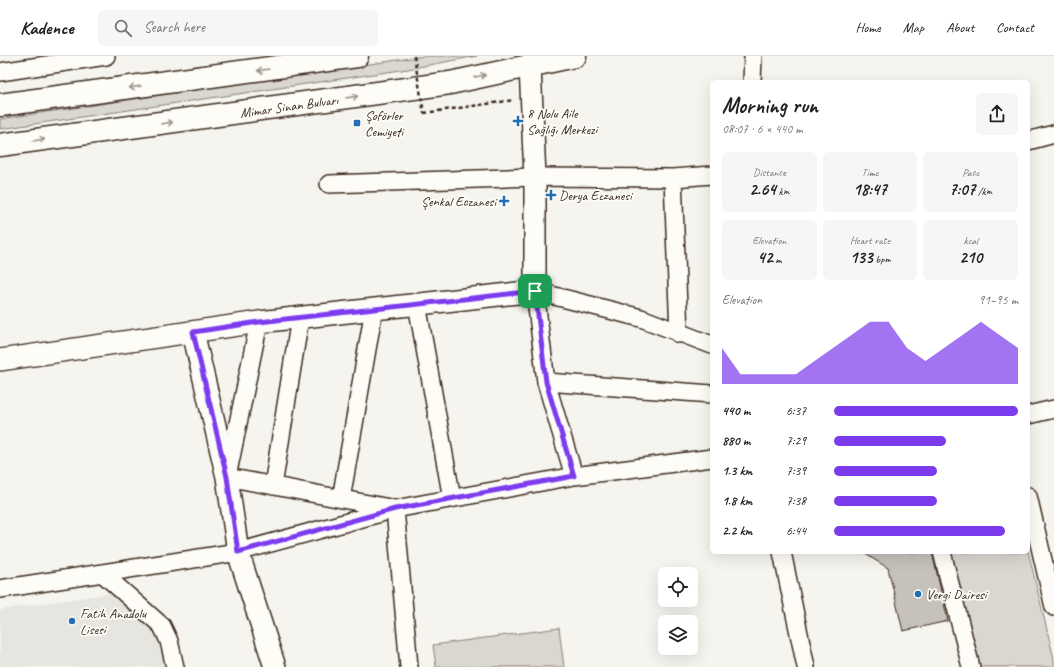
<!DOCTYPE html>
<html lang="en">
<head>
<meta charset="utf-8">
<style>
	:root { --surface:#fff; --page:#f6f6f6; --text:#202124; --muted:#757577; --line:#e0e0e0; --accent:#7c3aed }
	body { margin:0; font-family:Caveat,sans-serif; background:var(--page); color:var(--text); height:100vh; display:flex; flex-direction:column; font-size:15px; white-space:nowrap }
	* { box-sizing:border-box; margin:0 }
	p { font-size:13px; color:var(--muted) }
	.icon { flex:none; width:22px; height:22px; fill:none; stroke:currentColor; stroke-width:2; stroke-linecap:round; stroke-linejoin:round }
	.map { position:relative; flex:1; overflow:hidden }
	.sheet { position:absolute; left:710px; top:24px; width:320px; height:474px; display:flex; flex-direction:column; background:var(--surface); border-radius:6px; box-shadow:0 4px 16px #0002 }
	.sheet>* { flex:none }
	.buttons { position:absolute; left:658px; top:511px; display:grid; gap:8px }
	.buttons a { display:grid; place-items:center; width:40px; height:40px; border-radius:6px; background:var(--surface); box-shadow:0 4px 16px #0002; font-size:20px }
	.pin { position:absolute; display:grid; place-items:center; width:34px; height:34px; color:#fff; margin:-17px; border-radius:8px; box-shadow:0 2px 6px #0006 }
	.round { display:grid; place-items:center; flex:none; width:42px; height:42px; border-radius:6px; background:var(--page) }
	.summary { display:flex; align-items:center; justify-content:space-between; height:68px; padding:0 12px }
	h1 { font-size:22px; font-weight:700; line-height:30px }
	.stats { display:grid; grid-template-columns:repeat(3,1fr); gap:6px; height:68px; padding:4px 12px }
	.stats div { display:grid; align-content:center; border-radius:6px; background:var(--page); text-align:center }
	.stats b { font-size:17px; font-weight:700 }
	.stats small { font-size:11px; font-weight:400 }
	.stats p { font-size:11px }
	.chart { height:112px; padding:8px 12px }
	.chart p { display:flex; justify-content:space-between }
	.chart svg { width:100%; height:72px; margin-top:4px; fill:var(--accent); opacity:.7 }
	ul { padding:0 12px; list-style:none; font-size:13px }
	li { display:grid; grid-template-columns:64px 48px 1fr; align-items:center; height:30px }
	li i { height:10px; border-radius:5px; background:var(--accent) }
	header { display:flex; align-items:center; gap:24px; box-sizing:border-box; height:56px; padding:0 20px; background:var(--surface); border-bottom:1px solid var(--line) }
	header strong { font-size:19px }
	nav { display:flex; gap:22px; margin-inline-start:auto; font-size:14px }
	.search { width:280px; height:36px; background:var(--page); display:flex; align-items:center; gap:10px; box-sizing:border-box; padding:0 14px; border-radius:6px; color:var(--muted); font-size:15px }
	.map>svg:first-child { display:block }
	.built { fill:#e7e5df }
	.green { fill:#dad6d0; stroke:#8a8077 }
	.building { fill:#c7c1bb; stroke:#3b2a1e }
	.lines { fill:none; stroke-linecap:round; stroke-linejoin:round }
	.minor-casing { stroke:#3b2a1e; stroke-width:20 }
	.tertiary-casing { stroke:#3b2a1e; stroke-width:24 }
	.trunk-casing { stroke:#3b2a1e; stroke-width:25 }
	.path { stroke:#3b2a1e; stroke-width:2.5; stroke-dasharray:4 3; stroke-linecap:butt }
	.minor { stroke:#fdfcf7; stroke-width:17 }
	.tertiary { stroke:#fdfcf7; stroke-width:21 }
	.trunk { stroke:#fdfcf7; stroke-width:22 }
	.path-bridge { stroke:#3b2a1e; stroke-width:2.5; stroke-dasharray:4 3; stroke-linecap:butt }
	.oneway { stroke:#9c938a }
	.route-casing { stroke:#fff; stroke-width:8 }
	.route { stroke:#7c3aed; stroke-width:5 }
	.poi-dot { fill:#1f6fb2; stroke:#fdfcf7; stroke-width:1.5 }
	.labels { text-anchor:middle; stroke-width:3.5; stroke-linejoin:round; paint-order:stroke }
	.street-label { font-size:14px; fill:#3b2a1e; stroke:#fdfcf7 }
	.poi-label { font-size:14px; fill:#3b2a1e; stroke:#fdfcf7; text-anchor:start }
</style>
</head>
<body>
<header>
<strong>Kadence</strong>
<div class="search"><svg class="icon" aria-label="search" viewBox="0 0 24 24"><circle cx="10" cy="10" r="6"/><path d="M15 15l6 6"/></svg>Search here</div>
<nav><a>Home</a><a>Map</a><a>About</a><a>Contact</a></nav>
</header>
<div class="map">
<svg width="1054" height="611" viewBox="0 0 1054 611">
	<rect width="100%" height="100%" fill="#f5f4ee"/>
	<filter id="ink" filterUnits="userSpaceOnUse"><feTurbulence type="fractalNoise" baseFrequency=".025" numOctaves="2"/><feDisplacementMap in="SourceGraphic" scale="8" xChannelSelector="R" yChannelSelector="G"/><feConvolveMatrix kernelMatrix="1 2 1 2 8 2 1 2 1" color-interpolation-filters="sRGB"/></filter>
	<g filter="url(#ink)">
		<path class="built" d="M113 537 157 575 169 611H0V554Z"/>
		<path class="green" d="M424 0H477L408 13 0 73V63Z
			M1028 495 1054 603V611H980L951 496H1028Z
			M559 572 564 611H436L433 589Z"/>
		<path class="building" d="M862 496H932L948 565 903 575 888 512Z"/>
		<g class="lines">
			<defs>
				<path id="minor" d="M0 16 106 0
					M752 26 753 0
					M1028 85 1054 78
					M673 122 679 278
					M329 128 535 121 673 122 712 119
					M417 248 452 443
					M259 266 227 421 395 453 409 611
					M546 326 712 338
					M1028 359 1054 353
					M574 420 546 326 535 235 641 262 712 289
					M273 430 300 262
					M1028 440 1054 551
					M341 443 374 253
					M782 496 806 611
					M942 496 971 611
					M102 517 162 570 169 585 175 611
					M0 533 238 496 395 453 574 420 712 402"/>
				<path id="tertiary" d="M193 276 227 421 238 496 275 611
					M0 304 259 266 535 235V121L530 10"/>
				<path id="trunk" d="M0 49 357 0
					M0 89 450 27 575 0"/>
			</defs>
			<use href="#minor" class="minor-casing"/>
			<use href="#tertiary" class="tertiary-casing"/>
			<use href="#trunk" class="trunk-casing"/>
			<path class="path" d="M424 57 514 44"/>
			<use href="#minor" class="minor"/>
			<use href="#tertiary" class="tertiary"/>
			<use href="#trunk" class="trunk"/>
			<path class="path-bridge" d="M414 0 424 57"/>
		</g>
		<defs><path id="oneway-shaft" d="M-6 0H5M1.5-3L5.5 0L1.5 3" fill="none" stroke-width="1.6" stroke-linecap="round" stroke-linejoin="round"/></defs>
		<g class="oneway">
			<use href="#oneway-shaft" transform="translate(263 14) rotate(172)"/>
			<use href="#oneway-shaft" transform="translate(480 20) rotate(-12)"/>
			<use href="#oneway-shaft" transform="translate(135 31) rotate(172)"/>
			<use href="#oneway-shaft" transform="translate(352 41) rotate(-8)"/>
			<use href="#oneway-shaft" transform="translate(167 67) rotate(-8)"/>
			<use href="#oneway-shaft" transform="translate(39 84) rotate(-8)"/>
		</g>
	</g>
	<g class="lines" filter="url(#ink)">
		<defs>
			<path id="route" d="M535 235 546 326 574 420 395 453 238 496 227 421 193 276 259 266Z"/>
		</defs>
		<use href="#route" class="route-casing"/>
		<use href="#route" class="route"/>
	</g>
	<g class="poi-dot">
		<path d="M516 59h4v4h4v4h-4v4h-4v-4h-4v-4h4z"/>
		<rect x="353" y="63" width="8" height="8" rx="2"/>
		<path d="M549 133h4v4h4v4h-4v4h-4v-4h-4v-4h4z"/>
		<path d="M502 139h4v4h4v4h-4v4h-4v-4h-4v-4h4z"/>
		<circle cx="918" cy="538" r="4"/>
		<circle cx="72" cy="565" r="4"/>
	</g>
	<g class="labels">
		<g class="street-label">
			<text transform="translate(289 50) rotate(-8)" y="5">Mimar Sinan Bulvarı</text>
		</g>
		<g class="poi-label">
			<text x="527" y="62">8 Nolu Aile<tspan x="527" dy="16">Sağlığı Merkezi</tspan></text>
			<text x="365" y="64">Şoförler<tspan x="365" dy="16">Cemiyeti</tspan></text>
			<text x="559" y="144">Derya Eczanesi</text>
			<text x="496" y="150" text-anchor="end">Şenkal Eczanesi</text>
			<text x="926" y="543">Vergi Dairesi</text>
			<text x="80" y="562">Fatih Anadolu<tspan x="80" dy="16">Lisesi</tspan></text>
		</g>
	</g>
</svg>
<div class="buttons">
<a><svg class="icon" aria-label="locate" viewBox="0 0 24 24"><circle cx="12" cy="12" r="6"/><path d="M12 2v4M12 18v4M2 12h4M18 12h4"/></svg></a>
<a><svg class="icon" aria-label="layers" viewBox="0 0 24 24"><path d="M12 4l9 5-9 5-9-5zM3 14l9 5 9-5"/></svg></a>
</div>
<div class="pin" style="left:535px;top:235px;background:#1e9e55"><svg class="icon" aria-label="arrive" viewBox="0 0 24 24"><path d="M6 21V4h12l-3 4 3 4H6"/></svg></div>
<section class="sheet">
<div class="summary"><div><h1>Morning run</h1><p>08:07 · 6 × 440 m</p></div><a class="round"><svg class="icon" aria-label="share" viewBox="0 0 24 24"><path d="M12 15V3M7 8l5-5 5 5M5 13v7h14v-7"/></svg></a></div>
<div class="stats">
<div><p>Distance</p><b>2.64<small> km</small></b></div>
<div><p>Time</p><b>18:47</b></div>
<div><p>Pace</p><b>7:07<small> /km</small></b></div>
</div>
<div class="stats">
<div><p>Elevation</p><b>42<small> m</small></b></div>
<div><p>Heart rate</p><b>133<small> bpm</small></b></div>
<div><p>kcal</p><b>210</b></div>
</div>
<div class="chart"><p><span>Elevation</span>91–95 m</p>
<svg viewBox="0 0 160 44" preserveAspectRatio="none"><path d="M0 44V22L10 38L20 38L30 38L40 38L50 30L60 22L70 14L80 6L90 6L100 22L110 30L120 22L130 14L140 6L150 14L160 22V44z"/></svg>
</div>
<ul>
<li><b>440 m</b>6:37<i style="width:100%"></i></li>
<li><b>880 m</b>7:29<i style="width:61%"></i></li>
<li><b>1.3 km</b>7:39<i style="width:56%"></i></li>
<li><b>1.8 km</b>7:38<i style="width:56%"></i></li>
<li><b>2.2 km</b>6:44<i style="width:93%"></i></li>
</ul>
</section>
</div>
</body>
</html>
